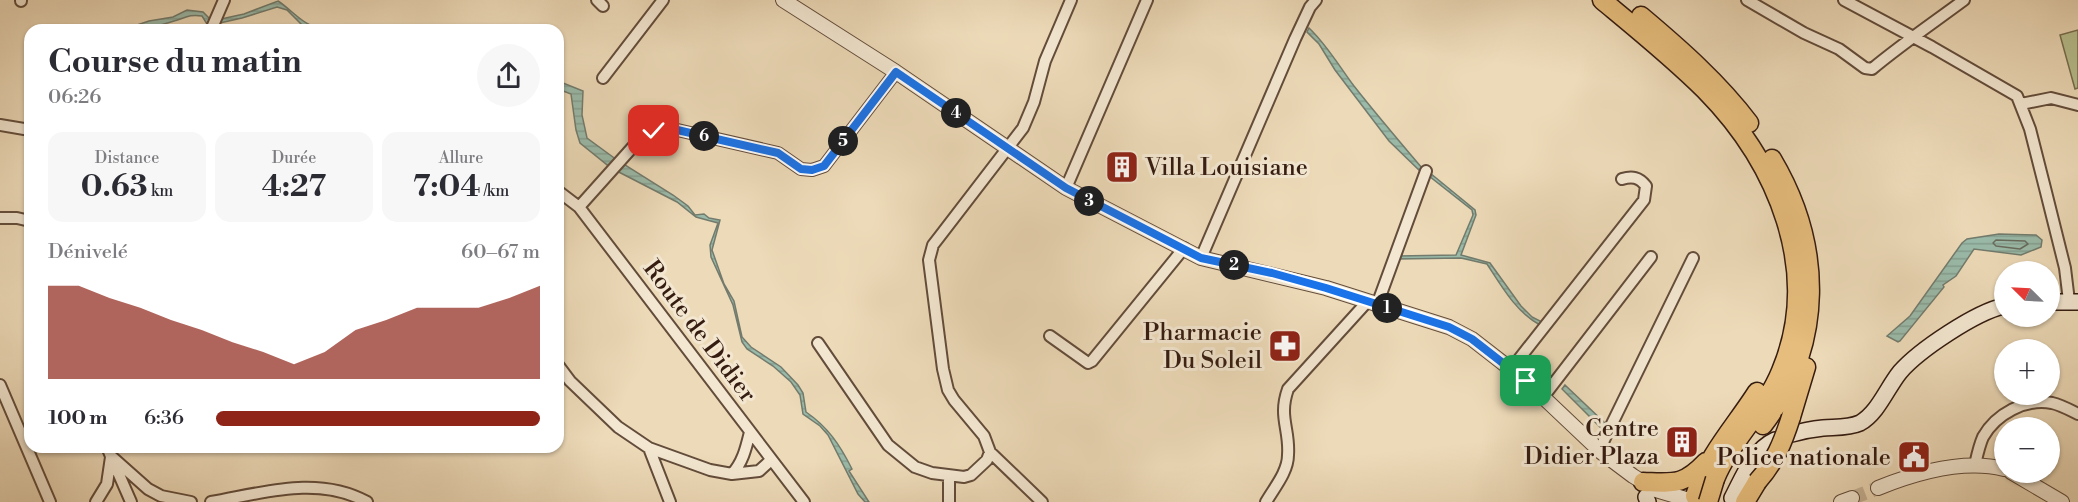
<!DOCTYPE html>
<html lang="fr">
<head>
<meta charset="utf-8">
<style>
	:root { --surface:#fff; --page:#f7f7f7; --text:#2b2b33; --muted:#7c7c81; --accent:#8f2418 }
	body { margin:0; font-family:"Libre Bodoni",serif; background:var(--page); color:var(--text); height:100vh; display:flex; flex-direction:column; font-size:22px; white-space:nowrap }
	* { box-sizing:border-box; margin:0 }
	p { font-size:20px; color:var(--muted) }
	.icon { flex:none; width:33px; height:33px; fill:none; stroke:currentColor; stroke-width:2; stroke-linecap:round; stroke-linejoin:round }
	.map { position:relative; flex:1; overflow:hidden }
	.sheet { position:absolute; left:24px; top:24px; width:540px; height:429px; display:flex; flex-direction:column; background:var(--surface); border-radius:18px; box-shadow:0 2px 4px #0004 }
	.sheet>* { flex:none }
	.needle { width:39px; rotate:294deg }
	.buttons { position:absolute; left:1994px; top:261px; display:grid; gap:12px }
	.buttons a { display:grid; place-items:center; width:66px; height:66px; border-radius:50%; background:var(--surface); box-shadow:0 2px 4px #0004; font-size:30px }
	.pin { position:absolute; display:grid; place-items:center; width:51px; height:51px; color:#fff; margin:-26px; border-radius:12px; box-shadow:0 3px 9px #0006 }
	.km { position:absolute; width:30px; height:30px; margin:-15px; border-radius:50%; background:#222; color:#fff; font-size:16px; line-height:30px; text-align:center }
	.round { display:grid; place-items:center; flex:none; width:63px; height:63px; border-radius:32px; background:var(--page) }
	.summary { display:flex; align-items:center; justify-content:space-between; height:102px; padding:0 24px }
	h1 { font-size:33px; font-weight:700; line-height:45px }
	.stats { display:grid; grid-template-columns:repeat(3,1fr); gap:9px; height:102px; padding:6px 24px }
	.stats div { display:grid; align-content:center; border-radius:15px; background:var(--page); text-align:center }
	.stats b { font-size:30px; font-weight:700 }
	.stats small { font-size:16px; font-weight:400 }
	.stats p { font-size:16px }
	.chart { height:168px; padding:12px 24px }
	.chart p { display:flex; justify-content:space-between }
	.chart svg { width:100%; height:108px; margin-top:6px; fill:var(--accent); opacity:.7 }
	ul { padding:0 24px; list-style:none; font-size:20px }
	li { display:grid; grid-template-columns:96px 72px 1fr; align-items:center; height:45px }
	li i { height:15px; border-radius:8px; background:var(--accent) }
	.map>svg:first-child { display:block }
	.green { fill:#b8c08f; stroke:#766e50; stroke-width:1.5 }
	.water { fill:url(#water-rules); stroke:#727b6d; stroke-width:1.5 }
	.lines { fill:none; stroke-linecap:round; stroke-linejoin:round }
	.shore { stroke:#686c5e; stroke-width:1.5 }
	.tertiary-tunnel { stroke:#c8b497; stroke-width:14; stroke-dasharray:14 7; stroke-linecap:butt }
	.minor-casing { stroke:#634c3b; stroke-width:14 }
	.tertiary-casing { stroke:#634c3b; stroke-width:16 }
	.secondary-casing { stroke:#351c11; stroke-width:18 }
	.trunk-casing { stroke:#351c11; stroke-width:21 }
	.minor { stroke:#f3e7d1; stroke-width:10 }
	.tertiary { stroke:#f3e7d1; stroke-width:14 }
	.secondary { stroke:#f3e7d1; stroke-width:15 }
	.trunk { stroke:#e6bd7c; stroke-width:18 }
	.trunk-bridge-casing { stroke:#351c11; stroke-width:21; stroke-linecap:butt }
	.trunk-bridge { stroke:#e6bd7c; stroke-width:18 }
	.route-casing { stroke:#fff; stroke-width:12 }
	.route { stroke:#1a73e8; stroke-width:8 }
	.labels { text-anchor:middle; stroke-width:6; stroke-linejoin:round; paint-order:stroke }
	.poi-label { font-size:24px; fill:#351c11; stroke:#f3e7d1; text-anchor:end }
	.street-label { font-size:24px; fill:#351c11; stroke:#f3e7d1 }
</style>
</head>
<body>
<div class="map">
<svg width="2078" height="502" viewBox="0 0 2078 502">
	<defs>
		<pattern id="water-rules" width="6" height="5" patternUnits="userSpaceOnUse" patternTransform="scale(1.5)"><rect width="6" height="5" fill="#9abbaa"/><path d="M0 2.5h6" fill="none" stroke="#85a091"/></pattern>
	</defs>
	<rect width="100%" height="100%" fill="#eddab8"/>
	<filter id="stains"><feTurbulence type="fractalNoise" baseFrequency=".00333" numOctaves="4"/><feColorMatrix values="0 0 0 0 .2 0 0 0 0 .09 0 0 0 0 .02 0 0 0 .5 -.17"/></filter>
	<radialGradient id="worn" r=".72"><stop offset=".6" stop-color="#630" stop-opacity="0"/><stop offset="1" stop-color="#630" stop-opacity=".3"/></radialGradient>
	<path class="green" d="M2078 30V88L2075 89 2060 35Z"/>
	<path class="water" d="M278 1C289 8 299 20 310 25L367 26 387 30 306 29 287 10 277 7 242 18 211 25 207 24 202 16C189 14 185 18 174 21 160 26 137 30 122 30L149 21 173 17 187 10 203 12 212 21 244 14Z
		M1309 28C1327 45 1339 66 1354 86 1376 114 1399 141 1422 168L1421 172 1389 141 1335 70 1319 44 1307 32Z
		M558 81 583 91 582 115 587 138 617 160 673 195 688 206 695 215 704 214 709 218 720 220 712 250 724 284 734 301 742 337 751 347 781 367 798 385 803 393 806 412C828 427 840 445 852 469L849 471 869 502H865L858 494 828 435 820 426 803 414 800 395 791 382 773 366 747 349 742 342 733 305 711 257 710 245 718 223 696 217 677 202 611 168 580 143 576 130 571 94 558 89Z
		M1430 173 1475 210 1476 215 1461 255 1490 263 1521 306 1532 317 1542 322 1540 325C1516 312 1502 287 1487 264L1461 258 1398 259V256L1456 255 1473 215 1472 210 1429 176Z
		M1999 234 2036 235 2042 240 2041 247 2021 255 1974 249 1956 276 1943 285 1944 287 1900 341 1898 342 1887 336 1910 316 1962 243 1967 239Z
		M1565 385 1608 426 1605 432 1562 389Z"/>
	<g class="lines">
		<path class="shore" d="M1996 240 2025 241 2028 244 2020 249 1996 246 1993 243Z"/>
		<path class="tertiary-tunnel" d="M1852 498 1878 488"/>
		<defs>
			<path id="minor" d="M597 0 603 6
				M1747 0 1804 33 1839 49 1865 68 1872 69C1902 44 1933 23 1964 0
				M1844 0 1932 47 2017 96 2030 129 2046 192 2065 268 2069 301
				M21 1V0
				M211 30 224 0
				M603 78 663 0
				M2021 104 2051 98 2078 105
				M0 125 30 130
				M1066 188 1147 0
				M558 191 579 207 804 502
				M579 207 639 140 654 131 673 129 778 153 801 169 812 170 824 166 896 72
				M0 218H17L30 221
				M1201 258 1295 39 1310 7 1316 0
				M1377 305 1426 171
				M1050 336 1088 363 1092 361 1184 248
				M818 343 888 445 915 467 932 473 964 477 971 475 987 460 990 452 984 436 954 400 948 390 943 369 929 260 933 245 940 236 1023 128 1034 102 1045 61 1071 0
				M558 365 570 381 618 427 649 448 710 470 732 474 759 471 771 460
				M1512 368 1644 200 1646 186C1639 177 1632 176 1622 179
				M0 385 50 502
				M1544 396 1651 257
				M107 447 131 502
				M649 448 670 502
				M990 452 1042 502
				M1601 452 1604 440 1693 258
				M112 457 148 489 161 496 191 502
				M1975 465C1977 456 1979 446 1983 437 1996 414 2025 398 2052 403 2061 405 2070 410 2078 414
				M732 474C743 462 746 448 750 432
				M96 502 107 484 111 457
				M211 502C263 493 318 475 367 502
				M949 502V476
				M1266 502C1274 488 1288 472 1288 455 1290 429 1278 417 1288 389L1367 302"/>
			<path id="tertiary" d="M783 0 896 72 1066 188 1201 258 1326 288 1449 327 1472 339 1526 381 1601 452 1633 476 1656 490 1689 500
				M2011 472 2062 502
				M1878 488C1915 473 1964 459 2004 469
				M1841 502 1852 498"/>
			<path id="secondary" d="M2049 302H2078
				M1792 434C1802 431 1813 429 1823 428 1835 427 1849 428 1860 423 1878 413 1887 388 1900 372 1919 350 1976 312 2004 306
				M1646 497 1648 502
				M1732 498C1743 477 1753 450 1775 440"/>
			<path id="trunk" d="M1602 0C1637 29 1673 58 1705 90 1777 163 1823 271 1781 371 1765 411 1731 440 1715 479
				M1641 16C1679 48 1719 83 1749 123
				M1791 417 1806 367
				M1763 425C1825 344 1823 245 1772 159
				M1643 482C1674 483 1683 486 1706 462
				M1695 496C1708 454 1734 428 1757 392
				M1745 502 1757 482"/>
		</defs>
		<use href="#minor" class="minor-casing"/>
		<use href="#tertiary" class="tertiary-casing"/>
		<use href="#secondary" class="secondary-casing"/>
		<use href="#trunk" class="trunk-casing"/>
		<use href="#minor" class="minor"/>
		<use href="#tertiary" class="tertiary"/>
		<use href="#secondary" class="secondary"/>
		<use href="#trunk" class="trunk"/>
		<defs>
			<path id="trunk-bridge" d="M1757 482C1775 462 1783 442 1791 417
				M1708 502 1715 479"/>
		</defs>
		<use href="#trunk-bridge" class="trunk-bridge-casing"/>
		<use href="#trunk-bridge" class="trunk-bridge"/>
	</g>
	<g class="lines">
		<defs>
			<path id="route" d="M654 131 673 129 778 153 801 169 812 170 824 166 896 72 1066 188 1201 258 1272 273 1326 288 1449 327 1472 339 1526 381"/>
		</defs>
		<use href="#route" class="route-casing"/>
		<use href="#route" class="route"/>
	</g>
	<defs>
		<symbol id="building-square" viewBox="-11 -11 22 22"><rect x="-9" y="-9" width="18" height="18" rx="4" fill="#8f2418" stroke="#f3e7d1"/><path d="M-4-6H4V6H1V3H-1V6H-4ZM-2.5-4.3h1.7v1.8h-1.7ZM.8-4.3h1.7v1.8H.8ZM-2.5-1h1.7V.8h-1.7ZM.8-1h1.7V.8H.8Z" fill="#fff"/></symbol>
		<symbol id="pharmacy-square" viewBox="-11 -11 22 22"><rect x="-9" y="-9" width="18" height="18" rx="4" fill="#8f2418" stroke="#f3e7d1"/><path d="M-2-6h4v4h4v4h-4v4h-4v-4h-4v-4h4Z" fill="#fff"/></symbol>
		<symbol id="civic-square" viewBox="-11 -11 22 22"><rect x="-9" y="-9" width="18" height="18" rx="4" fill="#8f2418" stroke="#f3e7d1"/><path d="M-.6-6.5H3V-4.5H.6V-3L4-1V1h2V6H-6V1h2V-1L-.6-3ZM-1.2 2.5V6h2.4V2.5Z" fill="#fff"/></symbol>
	</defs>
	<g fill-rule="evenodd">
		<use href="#building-square" x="1103" y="148" width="38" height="38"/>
		<use href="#pharmacy-square" x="1266" y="327" width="38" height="38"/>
		<use href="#building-square" x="1663" y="423" width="38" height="38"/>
		<use href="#civic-square" x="1895" y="438" width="38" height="38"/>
	</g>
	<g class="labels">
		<g class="poi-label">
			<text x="1145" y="175" text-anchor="start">Villa Louisiane</text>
			<text x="1262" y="340">Pharmacie<tspan x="1262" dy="28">Du Soleil</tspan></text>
			<text x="1659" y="436">Centre<tspan x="1659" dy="28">Didier Plaza</tspan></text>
			<text x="1891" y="465">Police nationale</text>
		</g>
		<g class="street-label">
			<text transform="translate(700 331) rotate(53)" y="8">Route de Didier</text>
		</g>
	</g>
	<rect width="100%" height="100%" filter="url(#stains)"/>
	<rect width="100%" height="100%" fill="url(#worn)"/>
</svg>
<div class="buttons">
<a><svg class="needle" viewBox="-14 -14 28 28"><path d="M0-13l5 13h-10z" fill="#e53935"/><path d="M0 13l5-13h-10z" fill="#7c7c81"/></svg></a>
<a>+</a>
<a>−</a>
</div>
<div class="pin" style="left:1526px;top:381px;background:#1e9e55"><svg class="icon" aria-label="arrive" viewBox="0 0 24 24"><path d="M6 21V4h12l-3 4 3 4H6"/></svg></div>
<div class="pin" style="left:654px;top:131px;background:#d93025"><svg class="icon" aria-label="check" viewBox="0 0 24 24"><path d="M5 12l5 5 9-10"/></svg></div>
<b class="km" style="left:1387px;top:308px">1</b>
<b class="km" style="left:1234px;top:265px">2</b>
<b class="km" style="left:1089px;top:201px">3</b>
<b class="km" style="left:956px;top:113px">4</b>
<b class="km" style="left:843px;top:141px">5</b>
<b class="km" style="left:704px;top:136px">6</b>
<section class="sheet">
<div class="summary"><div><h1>Course du matin</h1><p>06:26</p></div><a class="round"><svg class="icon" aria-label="share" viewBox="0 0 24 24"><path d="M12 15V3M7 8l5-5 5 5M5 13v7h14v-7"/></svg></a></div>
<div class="stats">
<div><p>Distance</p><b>0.63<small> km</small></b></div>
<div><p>Durée</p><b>4:27</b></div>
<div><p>Allure</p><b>7:04<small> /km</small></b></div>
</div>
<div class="chart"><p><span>Dénivelé</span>60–67 m</p>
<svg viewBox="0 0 160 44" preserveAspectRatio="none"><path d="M0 44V6L10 6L20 11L30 15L40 20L50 24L60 29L70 33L80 38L90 33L100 24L110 20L120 15L130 15L140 15L150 11L160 6V44z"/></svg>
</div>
<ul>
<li><b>100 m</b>6:36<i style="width:100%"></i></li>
</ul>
</section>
</div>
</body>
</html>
